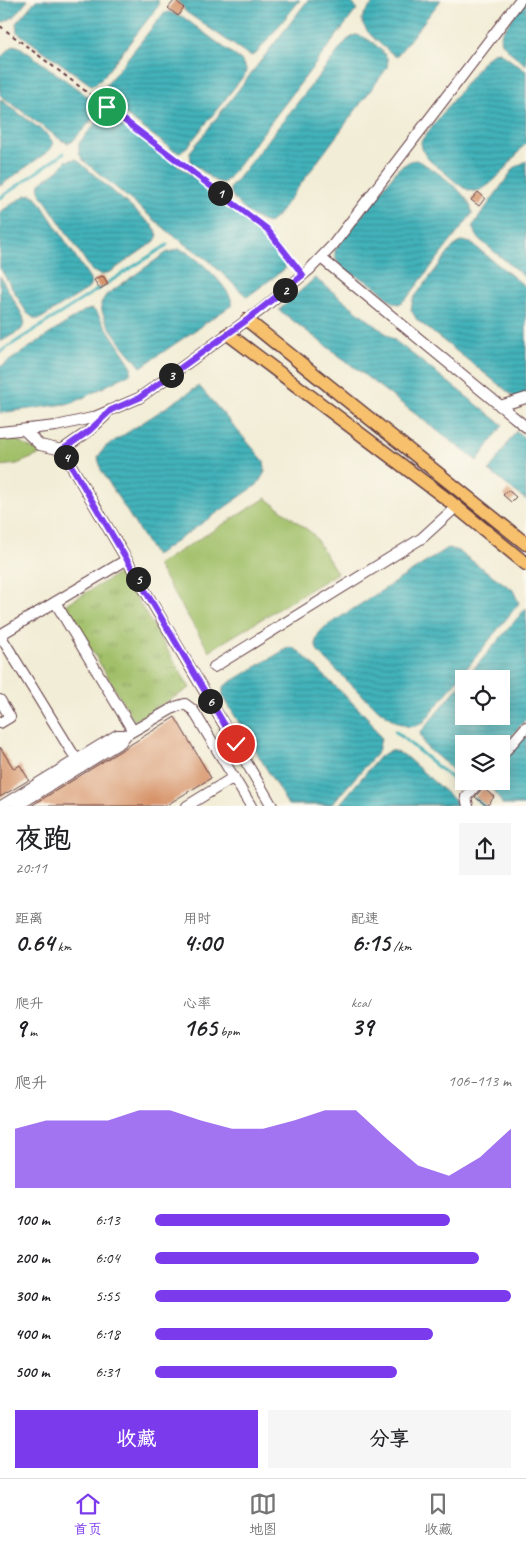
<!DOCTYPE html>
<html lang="zh">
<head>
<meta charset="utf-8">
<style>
	:root { --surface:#fff; --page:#f6f6f6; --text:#202124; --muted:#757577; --line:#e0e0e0; --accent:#7c3aed }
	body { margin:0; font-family:Caveat,"LXGW WenKai TC",sans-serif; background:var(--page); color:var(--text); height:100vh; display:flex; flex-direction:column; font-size:19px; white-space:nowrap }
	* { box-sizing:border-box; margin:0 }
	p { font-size:16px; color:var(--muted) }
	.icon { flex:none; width:28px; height:28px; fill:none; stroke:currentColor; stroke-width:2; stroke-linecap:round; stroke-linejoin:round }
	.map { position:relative; height:806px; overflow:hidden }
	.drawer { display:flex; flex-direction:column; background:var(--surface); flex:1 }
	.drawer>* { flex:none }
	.tools { position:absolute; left:455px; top:670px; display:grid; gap:10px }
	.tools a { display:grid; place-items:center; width:55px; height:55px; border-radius:0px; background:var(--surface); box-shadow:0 2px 12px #0003; font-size:25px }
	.pin { position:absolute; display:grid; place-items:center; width:42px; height:42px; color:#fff; margin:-21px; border:2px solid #fff; border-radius:50%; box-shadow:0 1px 5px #0007 }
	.km { position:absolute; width:25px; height:25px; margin:-12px; border-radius:50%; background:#222; color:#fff; font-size:14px; line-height:25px; text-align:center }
	.round { display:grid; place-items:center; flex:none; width:52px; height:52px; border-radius:0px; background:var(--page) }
	.headline { display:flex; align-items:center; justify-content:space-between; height:85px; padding:0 15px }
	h1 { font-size:28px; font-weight:800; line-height:38px }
	.figures { display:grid; grid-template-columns:repeat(3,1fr); gap:8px; height:85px; padding:5px 15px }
	.figures div { display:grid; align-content:center }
	.figures b { font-size:25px; font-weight:800 }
	.figures small { font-size:14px; font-weight:400 }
	.figures p { font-size:14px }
	.chart { height:140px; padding:10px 15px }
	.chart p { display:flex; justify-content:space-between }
	.chart svg { width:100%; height:90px; margin-top:5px; fill:var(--accent); opacity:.7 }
	.cta { display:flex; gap:10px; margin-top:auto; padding:10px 15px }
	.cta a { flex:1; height:58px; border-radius:0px; background:var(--accent); color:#fff; font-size:20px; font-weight:800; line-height:58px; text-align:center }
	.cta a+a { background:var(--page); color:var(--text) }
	ul { padding:0 15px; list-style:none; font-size:16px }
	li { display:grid; grid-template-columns:80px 60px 1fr; align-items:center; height:38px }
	li i { height:12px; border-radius:6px; background:var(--accent) }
	.tabs { display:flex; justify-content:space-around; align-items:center; height:70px; border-top:1px solid var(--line); background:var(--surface); font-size:14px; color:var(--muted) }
	.tabs a { display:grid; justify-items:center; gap:2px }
	.tabs .current { color:var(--accent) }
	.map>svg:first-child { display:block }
	.grass { fill:url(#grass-tufts); stroke:#76704a }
	.green { fill:#a1c069; stroke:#76704a }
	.water { fill:url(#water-rules); stroke:#466872 }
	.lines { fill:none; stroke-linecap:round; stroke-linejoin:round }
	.stream { stroke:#42b2ba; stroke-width:3 }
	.building { fill:#d7946a }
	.minor-casing { stroke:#633e45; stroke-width:12 }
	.major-casing { stroke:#633e45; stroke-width:15 }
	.path { stroke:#633e45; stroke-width:2; stroke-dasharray:4 4; stroke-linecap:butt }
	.minor { stroke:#fff; stroke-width:10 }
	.major { stroke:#f7c06c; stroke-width:12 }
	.route-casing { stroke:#fff; stroke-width:10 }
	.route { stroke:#7c3aed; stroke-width:6 }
</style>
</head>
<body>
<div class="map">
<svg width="526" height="806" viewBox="0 0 526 806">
	<defs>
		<pattern id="grass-tufts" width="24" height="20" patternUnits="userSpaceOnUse" patternTransform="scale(1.25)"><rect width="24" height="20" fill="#a1c069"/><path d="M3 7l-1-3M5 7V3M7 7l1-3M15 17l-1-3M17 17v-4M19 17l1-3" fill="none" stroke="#859b57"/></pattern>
		<pattern id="water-rules" width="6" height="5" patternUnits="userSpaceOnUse" patternTransform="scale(1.25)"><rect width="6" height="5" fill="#42b2ba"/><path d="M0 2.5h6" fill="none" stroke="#399097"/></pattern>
	</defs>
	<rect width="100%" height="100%" fill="#fbf7ec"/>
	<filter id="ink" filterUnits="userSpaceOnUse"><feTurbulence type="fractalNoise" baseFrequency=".02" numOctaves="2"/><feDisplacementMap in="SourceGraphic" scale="10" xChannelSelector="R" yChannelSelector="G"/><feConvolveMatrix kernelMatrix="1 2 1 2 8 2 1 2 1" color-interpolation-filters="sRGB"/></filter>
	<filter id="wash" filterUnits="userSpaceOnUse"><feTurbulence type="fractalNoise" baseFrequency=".0096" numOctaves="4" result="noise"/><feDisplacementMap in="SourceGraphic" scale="20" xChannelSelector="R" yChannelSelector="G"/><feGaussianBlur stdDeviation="1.12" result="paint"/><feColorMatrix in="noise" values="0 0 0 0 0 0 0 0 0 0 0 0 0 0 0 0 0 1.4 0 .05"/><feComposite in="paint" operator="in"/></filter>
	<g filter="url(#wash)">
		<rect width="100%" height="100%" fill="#f2edd6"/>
		<path class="grass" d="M121 572 190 688 134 721 65 605Z"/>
		<path class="green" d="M9 436 41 454 17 464 0 466V437Z
			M266 498 313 534 337 573 209 651 157 565Z"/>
		<path class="water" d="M0 0H28L14 17 4 22 0 20Z
			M36 0H158L159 5 103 77 95 84 91 85 17 32 16 23Z
			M177 0H300L256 54 250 56 186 12Z
			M308 0H350L357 9 227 180 223 183 215 181 191 162 190 152Z
			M376 0H441L396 57C388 50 361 31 362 19 363 13 372 5 376 0Z
			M526 0V65L509 51 500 40 502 32Z
			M169 12 183 17 241 60 246 69V73L188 146 180 152 173 150 107 101 104 93 106 85 163 14Z
			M355 35C366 35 384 50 388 60L387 68 277 216 269 223C257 222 230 201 230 188L347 40Z
			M14 45 20 47 98 104 99 112 72 142 68 143 61 140 0 95V58Z
			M499 52 526 71V143C515 155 490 194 472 191 462 189 451 178 443 171 432 163 421 156 421 141L483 61 493 53Z
			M0 99 48 135 53 143 50 150 0 186Z
			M105 112 111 114 266 232 279 249 286 268 247 297 208 260 170 233 83 160 79 153V143Z
			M76 159 154 227 158 235 155 241 112 271 102 275 92 271 39 191 40 183 61 168 66 161Z
			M416 160C432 167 473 195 472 214L408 297 399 304 394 303C385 297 379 288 370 283 356 274 333 270 335 250L398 169 410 161Z
			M526 161V278L479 239 472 227 514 168Z
			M32 194 38 199 89 277 91 284 88 289 40 319H35L27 313 0 268V212L26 195Z
			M462 241 471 243 526 287V395L517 399 417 320 411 310 413 299 453 247Z
			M178 249C191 249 235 292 232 305L141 367C129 352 100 322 101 303L106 295 166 253Z
			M0 276 23 316 25 324 21 330 0 342Z
			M315 278 503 425 477 461 279 310Z
			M92 309 97 313 131 365V373L73 403 0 413V367L84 311Z
			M199 386 264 461 265 472 257 485 155 556 101 470 98 457 105 447Z
			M516 431 526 439V500L489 471Z
			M448 548 458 551 513 590 519 603 423 723C415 727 409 728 401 724 380 716 336 669 318 652 313 641 317 634 325 627Z
			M526 608V719L501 749V744H464V779L425 746 420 733 464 680V716H501V679H465Z
			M291 647 300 652 368 718 381 738 378 752 331 805H288L223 696V687L229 683 286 649Z
			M526 730V805H503L488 781H501V761Z
			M391 750 404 755 460 805H339L379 757Z"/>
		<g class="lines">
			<path class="stream" d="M0 198 64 153
				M0 352 167 245
				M395 731 463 788
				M475 798 484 806"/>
		</g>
		<g id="blocks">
			<path class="building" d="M175 0 184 8 178 16 168 8Z
				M478 192 485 198 479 206 471 200Z
				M101 276 104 277 108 284 100 289 94 280Z
				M508 490 516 497 511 502 503 495Z
				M175 717 211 778 165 806H31Z
				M0 747 14 769 20 765 29 780 0 797Z
				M483 788 494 797 487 806 475 797Z"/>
		</g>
	</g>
	<g filter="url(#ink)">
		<use href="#blocks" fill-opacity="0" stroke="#633e45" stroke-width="1"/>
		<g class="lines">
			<defs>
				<path id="minor" d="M321 258 526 427
					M500 406 526 398
					M24 430 40 445 62 450 89 431 105 416
					M0 432 56 426 92 418 139 398 261 310 309 270 333 245 520 0
					M62 450 272 806
					M55 602 133 731
					M0 635 81 767
					M0 635 126 560
					M214 667 422 538 456 507
					M0 700 10 717 0 723
					M501 756 526 727
					M1 806 117 735H126
					M17 806 121 742 126 735 175 707 185 704 193 710 251 806
					M187 806 234 777
					M468 806 466 797 480 781"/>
				<path id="major" d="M247 320 526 544
					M228 334 448 500 526 564"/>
			</defs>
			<use href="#minor" class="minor-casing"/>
			<use href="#major" class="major-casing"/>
			<path class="path" d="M0 26 267 229 297 267"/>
			<use href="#minor" class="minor"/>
			<use href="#major" class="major"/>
		</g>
	</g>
	<g class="lines" filter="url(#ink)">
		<defs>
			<path id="route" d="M107 107 267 229 303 275 247 320 139 398 111 410 89 431 62 450 236 744"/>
		</defs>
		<use href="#route" class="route-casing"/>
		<use href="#route" class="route"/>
	</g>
</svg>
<div class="tools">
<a><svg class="icon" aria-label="locate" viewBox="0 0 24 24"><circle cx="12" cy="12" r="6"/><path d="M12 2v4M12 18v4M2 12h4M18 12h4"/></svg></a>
<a><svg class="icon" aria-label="layers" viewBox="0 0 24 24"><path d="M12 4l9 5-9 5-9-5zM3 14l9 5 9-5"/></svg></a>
</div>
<div class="pin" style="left:107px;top:107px;background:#1e9e55"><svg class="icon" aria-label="arrive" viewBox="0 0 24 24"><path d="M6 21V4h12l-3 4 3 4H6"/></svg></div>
<div class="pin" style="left:236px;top:744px;background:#d93025"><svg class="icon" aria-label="check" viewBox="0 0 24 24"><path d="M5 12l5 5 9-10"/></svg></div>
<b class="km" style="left:220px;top:193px">1</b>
<b class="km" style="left:285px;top:290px">2</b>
<b class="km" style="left:171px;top:375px">3</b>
<b class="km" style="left:66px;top:457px">4</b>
<b class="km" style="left:138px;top:579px">5</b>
<b class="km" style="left:210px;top:701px">6</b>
</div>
<section class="drawer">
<div class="headline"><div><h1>夜跑</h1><p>20:11</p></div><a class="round"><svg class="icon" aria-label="share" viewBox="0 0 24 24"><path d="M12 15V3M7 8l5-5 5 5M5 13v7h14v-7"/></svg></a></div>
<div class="figures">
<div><p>距离</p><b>0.64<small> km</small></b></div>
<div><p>用时</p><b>4:00</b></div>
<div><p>配速</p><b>6:15<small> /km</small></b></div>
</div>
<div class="figures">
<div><p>爬升</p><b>9<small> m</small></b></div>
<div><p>心率</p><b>165<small> bpm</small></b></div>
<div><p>kcal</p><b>39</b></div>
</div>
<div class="chart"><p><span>爬升</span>106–113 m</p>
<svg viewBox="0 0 160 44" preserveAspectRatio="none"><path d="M0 44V15L10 11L20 11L30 11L40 6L50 6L60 11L70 15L80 15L90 11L100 6L110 6L120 20L130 33L140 38L150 29L160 15V44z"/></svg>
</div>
<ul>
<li><b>100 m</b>6:13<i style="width:83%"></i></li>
<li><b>200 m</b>6:04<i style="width:91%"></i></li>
<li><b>300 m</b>5:55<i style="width:100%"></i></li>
<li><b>400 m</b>6:18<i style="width:78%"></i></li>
<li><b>500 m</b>6:31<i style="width:68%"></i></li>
</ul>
<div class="cta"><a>收藏</a><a>分享</a></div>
</section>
<nav class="tabs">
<a class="current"><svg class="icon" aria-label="home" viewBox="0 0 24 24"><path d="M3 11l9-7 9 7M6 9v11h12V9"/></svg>首页</a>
<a><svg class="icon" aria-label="map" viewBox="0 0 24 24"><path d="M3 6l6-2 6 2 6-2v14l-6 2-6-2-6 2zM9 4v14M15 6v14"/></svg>地图</a>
<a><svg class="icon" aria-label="saved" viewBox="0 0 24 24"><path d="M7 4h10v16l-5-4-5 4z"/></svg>收藏</a>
</nav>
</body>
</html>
